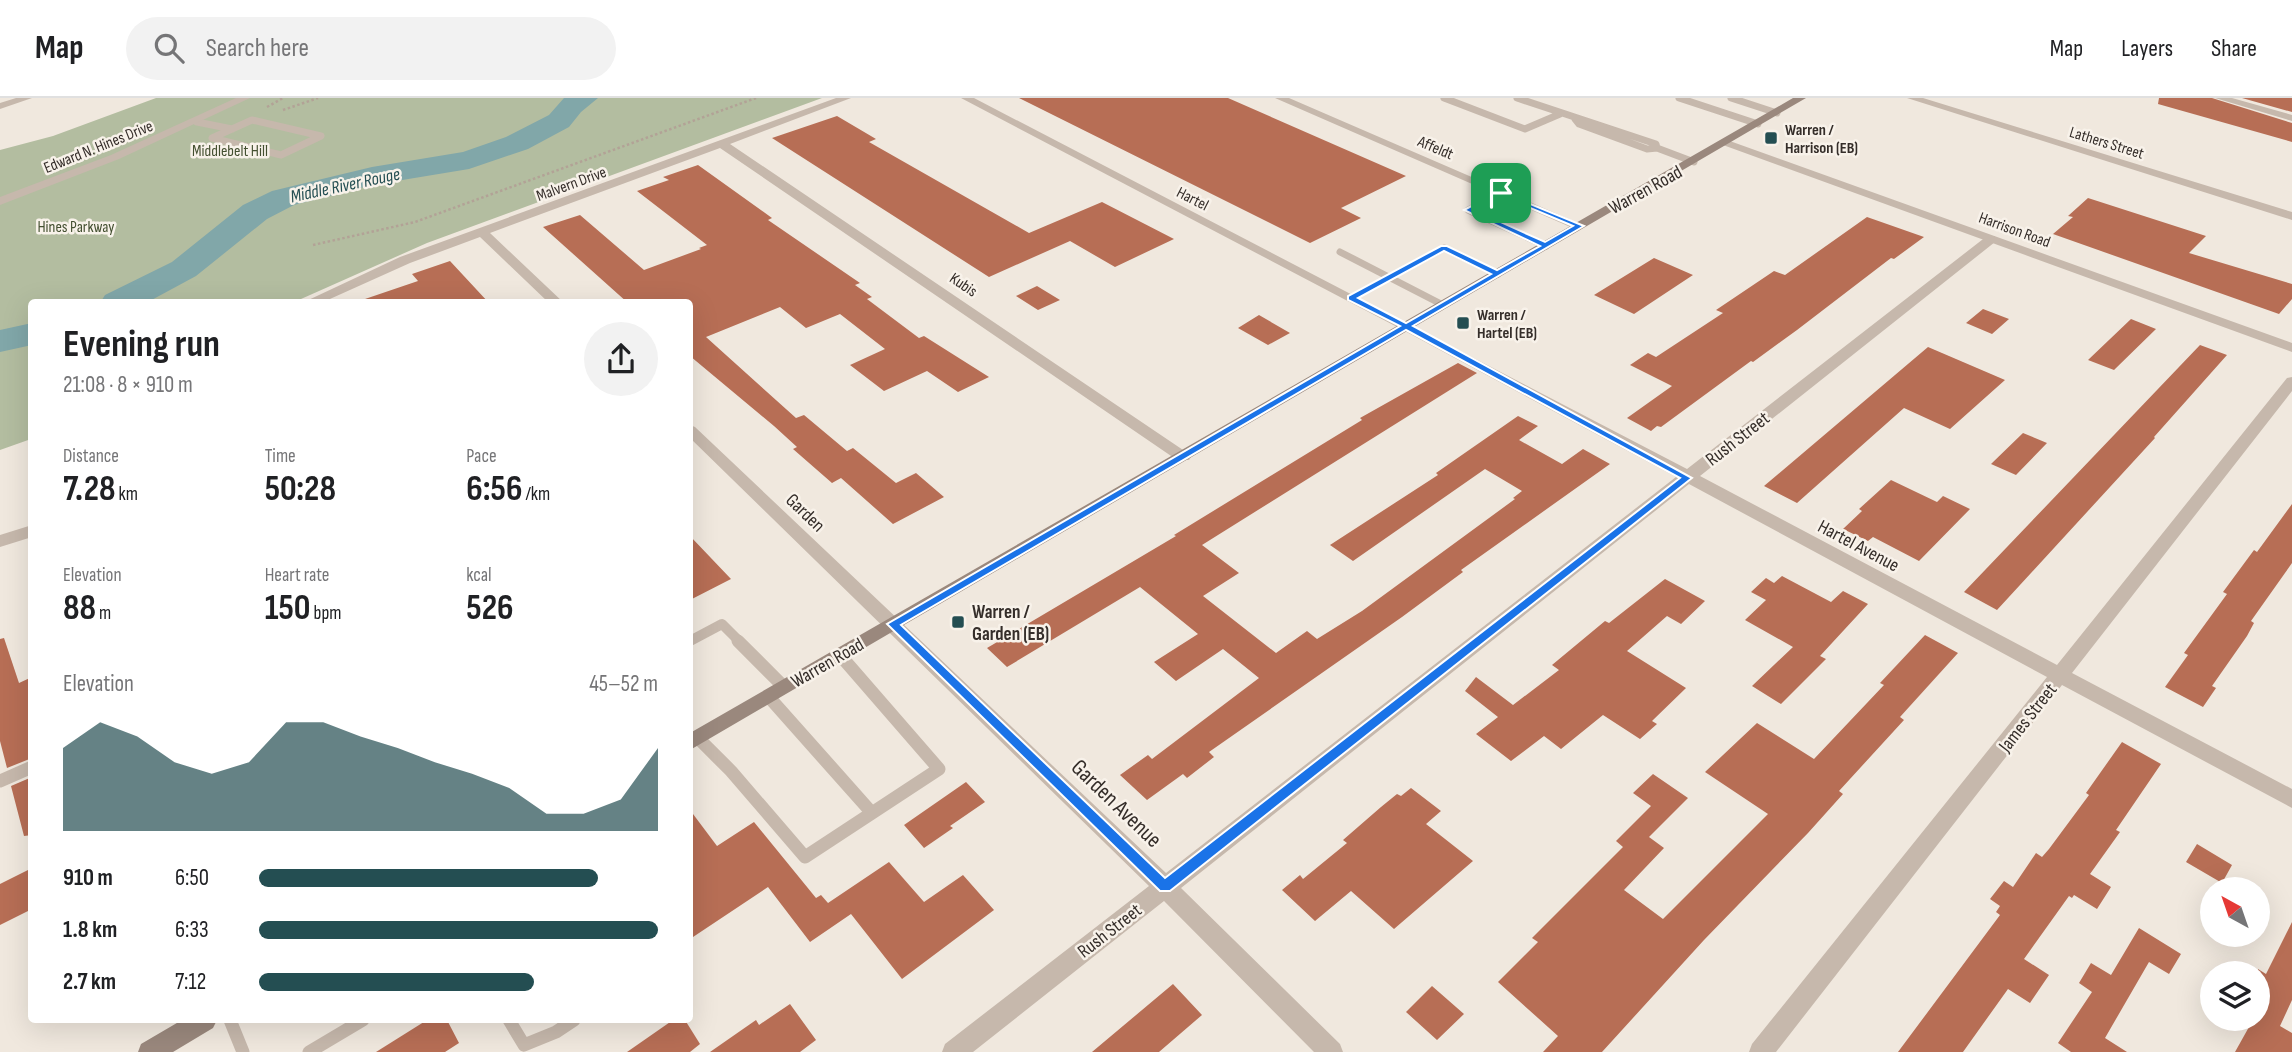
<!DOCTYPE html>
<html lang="en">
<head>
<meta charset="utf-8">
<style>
	:root { --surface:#fff; --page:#f2f2f2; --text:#202124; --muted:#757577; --line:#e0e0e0; --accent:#244e52 }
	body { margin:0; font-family:"Sofia Sans Condensed",sans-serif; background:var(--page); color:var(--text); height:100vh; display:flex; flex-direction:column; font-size:26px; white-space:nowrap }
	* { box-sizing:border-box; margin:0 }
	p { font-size:23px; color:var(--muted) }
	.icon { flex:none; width:38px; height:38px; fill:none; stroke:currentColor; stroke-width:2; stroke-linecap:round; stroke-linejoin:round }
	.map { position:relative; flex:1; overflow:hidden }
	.side { position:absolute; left:28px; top:201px; width:665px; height:724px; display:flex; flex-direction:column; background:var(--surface); border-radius:7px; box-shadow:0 7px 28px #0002 }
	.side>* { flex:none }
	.needle { width:46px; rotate:320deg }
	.fabs { position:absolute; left:2200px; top:779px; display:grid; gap:14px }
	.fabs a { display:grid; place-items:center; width:70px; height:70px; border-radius:50%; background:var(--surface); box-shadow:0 7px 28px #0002; font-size:35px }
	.pin { position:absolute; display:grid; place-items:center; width:60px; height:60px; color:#fff; margin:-30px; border-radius:14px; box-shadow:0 4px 10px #0006 }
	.round { display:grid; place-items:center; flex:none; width:74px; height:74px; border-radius:37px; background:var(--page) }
	.overview { display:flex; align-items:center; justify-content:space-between; height:119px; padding:0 35px }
	h1 { font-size:38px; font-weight:700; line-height:52px }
	.figures { display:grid; grid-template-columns:repeat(3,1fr); gap:10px; height:119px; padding:7px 35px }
	.figures div { display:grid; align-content:center }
	.figures b { font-size:35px; font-weight:700 }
	.figures small { font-size:19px; font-weight:400 }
	.figures p { font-size:19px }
	.chart { height:196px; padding:14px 35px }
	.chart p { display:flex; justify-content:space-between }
	.chart svg { width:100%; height:126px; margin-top:7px; fill:var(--accent); opacity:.7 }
	ul { padding:0 35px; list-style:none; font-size:23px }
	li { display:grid; grid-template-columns:112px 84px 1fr; align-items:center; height:52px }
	li i { height:18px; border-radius:9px; background:var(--accent) }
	header { display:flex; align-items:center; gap:42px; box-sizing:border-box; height:98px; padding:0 35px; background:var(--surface); border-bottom:2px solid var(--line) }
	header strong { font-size:33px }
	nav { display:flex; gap:38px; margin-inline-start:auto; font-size:24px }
	.search { width:490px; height:63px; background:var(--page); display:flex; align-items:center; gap:18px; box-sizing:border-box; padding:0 24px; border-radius:38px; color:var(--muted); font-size:26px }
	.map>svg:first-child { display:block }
	.green { fill:#b3bda0 }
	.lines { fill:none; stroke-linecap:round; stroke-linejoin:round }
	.river { fill:#81a7a9; fill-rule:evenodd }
	.building { fill:#b76e55 }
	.path { stroke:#b2a296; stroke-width:2.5; stroke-dasharray:2.5 2.5; stroke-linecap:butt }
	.service-far2 { stroke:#c6b8ac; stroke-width:7 }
	.service-far1 { stroke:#c6b8ac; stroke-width:10 }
	.service { stroke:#c6b8ac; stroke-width:13 }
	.minor { fill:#c6b8ac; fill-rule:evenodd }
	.tertiary { fill:#c6b8ac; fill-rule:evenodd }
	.secondary { fill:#9a887d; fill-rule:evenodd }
	.route { fill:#1a73e8; stroke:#fff; stroke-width:2; fill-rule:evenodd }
	.poi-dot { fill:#244e52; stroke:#f8f2ea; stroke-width:2.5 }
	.labels { text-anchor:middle; stroke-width:5; stroke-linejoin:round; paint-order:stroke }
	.far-poi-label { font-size:16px; font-weight:bold; fill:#352e2a; stroke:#f8f2ea; text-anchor:start }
	.far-street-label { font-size:16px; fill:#352e2a; stroke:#f8f2ea }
	.far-park-label { font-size:16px; fill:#445031; stroke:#f8f2ea }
	.far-water-label { font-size:18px; font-style:italic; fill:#244e52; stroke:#f8f2ea }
	.street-label { font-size:19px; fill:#352e2a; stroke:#f8f2ea }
	.poi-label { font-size:19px; font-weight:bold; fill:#352e2a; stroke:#f8f2ea; text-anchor:start }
	.near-street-label { font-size:23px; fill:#352e2a; stroke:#f8f2ea }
</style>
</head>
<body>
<header>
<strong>Map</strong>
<div class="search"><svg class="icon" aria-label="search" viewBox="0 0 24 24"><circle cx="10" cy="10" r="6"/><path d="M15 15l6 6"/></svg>Search here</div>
<nav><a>Map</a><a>Layers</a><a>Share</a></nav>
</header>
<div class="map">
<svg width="2292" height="954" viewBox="0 0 2292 954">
	<rect width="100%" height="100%" fill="#f0e8de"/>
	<path class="green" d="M156 0H822L427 145 292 205H32L31 341 0 352V52L53 38Z"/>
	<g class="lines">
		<path class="river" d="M564 0H598L581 14 569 29 528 51 469 71 372 87 294 107 267 121 196 178 146 205H100L105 197 172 164 243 107 272 93 372 69 463 54 506 39 549 17Z
			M32 225V247L0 254V232Z"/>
	</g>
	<path class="building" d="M1019 0H1228L1406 78 1341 110 1361 120 1310 145Z
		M2159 0H2212L2292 25V44L2158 6Z
		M2242 0H2292V14Z
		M837 18 876 41 869 44 1029 135 1102 104 1174 141 1115 169 1070 143 989 179 772 40Z
		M698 67 772 120 768 122 860 185 855 187 872 199 867 201 919 240 924 238 989 279 958 294 927 273 884 293 850 267 885 251 840 216 806 230 780 209 706 239 796 320 804 317 847 353 853 350 896 385 916 375 944 399 893 426 841 380 832 385 793 351 797 349 774 328 690 258V205H628L543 129 580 117 644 172 701 151 699 150 707 147 637 93 669 82 663 79Z
		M2088 100 2206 138 2189 155 2292 186V201L2279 216 2053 136 2073 119 2068 118Z
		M1867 119 1924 139 1894 161 1891 160 1797 232 1753 264 1751 263 1661 329 1657 328 1651 333 1627 320 1672 288 1630 267 1648 255 1656 259 1723 215 1716 212 1774 173 1785 177Z
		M1654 160 1693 177 1634 216 1594 197Z
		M450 163 489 205H366L365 201 418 183 412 176Z
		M1037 188 1060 202 1038 212 1016 198Z
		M1983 211 2009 221 1992 236 1966 225Z
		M1259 217 1290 235 1268 247 1238 230Z
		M2131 221 2156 231 2114 272 2088 262Z
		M2200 247 2227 257 2154 339 2155 340 1997 512 1964 494Z
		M1928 249 2005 282 1950 331 1904 310 1797 405 1764 388Z
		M1458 265 1477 275 1202 447 1239 475 1203 498 1276 555 1307 533 1317 541 1362 513 1515 401 1513 400 1522 393 1485 371 1353 463 1330 447 1438 377 1436 375 1518 318 1538 328 1519 342 1562 366 1583 351 1610 366 1461 472 1463 474 1402 519 1209 654 1214 659 1187 680 1183 676 1147 702 1120 677 1148 657 1152 661 1259 580 1223 551 1176 583 1154 564 1198 536 1140 489 1007 569 987 550 1176 438 1174 437 1362 322 1360 320Z
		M2023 335 2047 345 2016 377 1991 366Z
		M1891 382 1937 404 1943 398 1970 411 1919 463 1873 439 1868 443 1843 431 1862 413 1859 411Z
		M2292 406V465L2251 523 2254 525 2247 538 2212 588 2216 590 2203 609 2165 589 2188 557 2184 555 2227 496 2223 494 2254 452 2257 454Z
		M690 438 731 481 690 502Z
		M1782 478 1831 504 1843 493 1868 506 1820 558 1826 561 1781 606 1752 588 1793 549 1745 522 1766 502 1751 494 1766 480 1774 485Z
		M1665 481 1705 503 1681 526 1667 518 1627 553 1686 590 1652 623 1657 626 1640 641 1603 617 1561 651 1544 638 1511 663 1476 636 1498 619 1465 593 1476 579 1513 607 1559 572 1552 567 1605 523 1609 525Z
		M1925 537 1958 555 1900 619 1904 622 1839 693 1843 696 1808 735 1704 842 1602 954H1543L1558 938 1498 884 1538 844 1532 840 1623 749 1616 743 1651 708 1633 695 1653 676 1688 700 1649 739 1664 750 1624 792 1663 821 1768 716 1705 674 1757 625 1814 661 1884 587 1880 585Z
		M4 540 19 585 32 579V660L7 670 0 643V541Z
		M2122 644 2161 666 2116 732 2120 734 2090 776 2111 789 2097 811 2074 797 2072 800 2069 798 2024 861 2049 877 2030 905 2008 891 1963 954H1898L2000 817 1996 814 2000 808 1990 801 2004 783 2013 789 2036 755 2042 759 2049 751 2089 697 2086 695Z
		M32 679V737L24 738 11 688Z
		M966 684 985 704 950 728 953 730 924 750 904 727Z
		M1411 690 1441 713 1426 726 1473 763 1394 831 1351 793 1315 823 1282 792 1300 777 1303 781 1347 745 1343 742 1381 709 1397 696 1401 698Z
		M690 712 717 748 754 724 816 800 821 797 828 805 889 764 924 804 963 777 994 812 902 881 851 816 810 844 768 789 690 841Z
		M2197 746 2232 767 2222 785 2186 764Z
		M32 770V811L0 827V786Z
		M2292 824V902L2280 928 2292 935V954H2235L2254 920H2258V871L2266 876Z
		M2139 830 2181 856 2169 876 2149 864 2105 940 2127 954H2071L2058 945 2092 894 2079 885 2091 865 2111 877Z
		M1173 886 1202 917 1159 954H1092Z
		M1432 888 1464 916 1437 942 1406 914Z
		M790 906 816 942 800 954H710L756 922 759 927Z
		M427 922H447L459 945 445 954H376Z
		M673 922H685L700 946 690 954H627Z"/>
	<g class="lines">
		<path class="path" d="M267 9 283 0
			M283 12 318 0
			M313 147 415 124 756 0"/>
		<path class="service-far2" d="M1444 0 1525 31 1560 16
			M1517 0 1656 46 1657 50 1694 64
			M1679 0 1758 26
			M1731 0 1777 15
			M1575 21 1579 26 1647 51 1657 50
			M252 22 321 38 281 57 212 40Z
			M197 24 232 31
			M1501 95 1468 112 1546 148
			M1340 154 1443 207
			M1351 200 1444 150 1498 176"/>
		<path class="service-far1" d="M690 543 722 526 740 544"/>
		<path class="service" d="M738 543 784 589
			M840 557 939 671 872 715
			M697 639 731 673 805 759 872 715 768 598
			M0 683 32 669
			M230 922 243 954
			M509 922 524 947 556 934 574 922
			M309 954 363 922"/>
		<path class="minor" d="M16 0H32L0 11V5Z
			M836 0H851L730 46 1189 356 1191 359 1189 362H1177L720 50 490 135 564 205H549L480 139 410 165 321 205H302L400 159Z
			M961 0H974L1687 371 1987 138H1995V144L1700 378 2057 567 2287 280 2292 279V293L2072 575 2292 691V710L2062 587 1776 954H1749L1752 946 2047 579 1689 386 1181 790 1340 946 1343 954H1314L1164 803 973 954H942L945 946 1149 788 690 340V327L695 329 1166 775 1676 379 1401 231Z
			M1275 0H1289L1585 128 1579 132 1575 131Z
			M1907 0H1923L2292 114V122Z
			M2215 0H2232L2292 17V23Z
			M32 427V439L0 449V437Z"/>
		<path class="tertiary" d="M236 0H250L119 61 0 107V99L111 57Z
			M1727 42 2292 245V254L1723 47V43Z"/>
		<path class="secondary" d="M1793 0H1806L690 652V635Z
			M182 922H217L213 930 173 954H138L141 946Z"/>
	</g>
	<path class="route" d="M1499 93 1584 128 1413 228 1692 380 1170 793H1160L887 526 1400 228 1348 202V198L1441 148H1447L1497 172 1540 148 1464 112ZM1502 98 1573 128 1545 144 1474 112ZM1444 153 1491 176 1406 225 1358 200ZM1406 232 1680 380 1165 780 901 527Z"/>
	<g class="poi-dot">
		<rect x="1764" y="33" width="14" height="14" rx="3.5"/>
		<rect x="1456" y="218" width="14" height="14" rx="3.5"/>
		<rect x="951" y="517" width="14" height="14" rx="3.5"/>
	</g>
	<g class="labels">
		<g class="far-poi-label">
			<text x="1785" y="37">Warren /<tspan x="1785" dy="18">Harrison (EB)</tspan></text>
			<text x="1477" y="222">Warren /<tspan x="1477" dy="18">Hartel (EB)</tspan></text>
		</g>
		<g class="far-street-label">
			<text transform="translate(2107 44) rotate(17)" y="6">Lathers Street</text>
			<text transform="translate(98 48) rotate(-22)" y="6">Edward N. Hines Drive</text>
			<text transform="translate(1436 49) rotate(23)" y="6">Affeldt</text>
			<text transform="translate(571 85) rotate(-20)" y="6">Malvern Drive</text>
			<text transform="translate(1193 100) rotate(27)" y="6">Hartel</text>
			<text transform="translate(2015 131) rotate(20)" y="6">Harrison Road</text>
			<text transform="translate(964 186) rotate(34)" y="6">Kubis</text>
		</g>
		<g class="far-park-label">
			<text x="230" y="58">Middlebelt Hill</text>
			<text x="76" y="134">Hines Parkway</text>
		</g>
		<g class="far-water-label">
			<text transform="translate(345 87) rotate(-12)" y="6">Middle River Rouge</text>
		</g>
		<g class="street-label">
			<text transform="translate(1645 91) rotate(-29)" y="7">Warren Road</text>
			<text transform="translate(1737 340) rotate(-38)" y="7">Rush Street</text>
			<text transform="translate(806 414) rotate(44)" y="7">Garden</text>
			<text transform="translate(1859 447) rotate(28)" y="7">Hartel Avenue</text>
			<text transform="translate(827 564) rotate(-30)" y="7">Warren Road</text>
			<text transform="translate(2027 619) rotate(-52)" y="7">James Street</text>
			<text transform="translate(1109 832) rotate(-38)" y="7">Rush Street</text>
		</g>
		<g class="poi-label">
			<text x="972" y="520">Warren /<tspan x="972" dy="22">Garden (EB)</tspan></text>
		</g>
		<g class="near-street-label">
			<text transform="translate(1117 705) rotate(44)" y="8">Garden Avenue</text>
		</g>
	</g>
</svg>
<div class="fabs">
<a><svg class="needle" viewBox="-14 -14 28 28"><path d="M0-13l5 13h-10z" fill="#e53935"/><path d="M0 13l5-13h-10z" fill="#757577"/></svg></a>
<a><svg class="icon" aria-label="layers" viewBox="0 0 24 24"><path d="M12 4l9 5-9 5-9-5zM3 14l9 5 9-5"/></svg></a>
</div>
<div class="pin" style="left:1501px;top:95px;background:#1e9e55"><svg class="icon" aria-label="arrive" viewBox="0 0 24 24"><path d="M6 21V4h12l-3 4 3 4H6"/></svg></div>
<section class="side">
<div class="overview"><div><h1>Evening run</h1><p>21:08 · 8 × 910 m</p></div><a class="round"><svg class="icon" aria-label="share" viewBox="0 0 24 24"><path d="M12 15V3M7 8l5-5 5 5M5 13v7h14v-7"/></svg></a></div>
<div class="figures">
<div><p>Distance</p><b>7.28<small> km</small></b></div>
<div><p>Time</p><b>50:28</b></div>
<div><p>Pace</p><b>6:56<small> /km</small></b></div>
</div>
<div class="figures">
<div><p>Elevation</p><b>88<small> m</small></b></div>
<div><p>Heart rate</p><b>150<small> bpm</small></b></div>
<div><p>kcal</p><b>526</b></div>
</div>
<div class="chart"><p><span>Elevation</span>45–52 m</p>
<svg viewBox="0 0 160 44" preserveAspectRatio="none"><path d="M0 44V15L10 6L20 11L30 20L40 24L50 20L60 6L70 6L80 11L90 15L100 20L110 24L120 29L130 38L140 38L150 33L160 15V44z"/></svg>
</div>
<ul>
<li><b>910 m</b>6:50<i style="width:85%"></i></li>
<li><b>1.8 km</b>6:33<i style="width:100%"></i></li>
<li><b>2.7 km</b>7:12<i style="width:69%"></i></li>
</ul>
</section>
</div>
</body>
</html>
